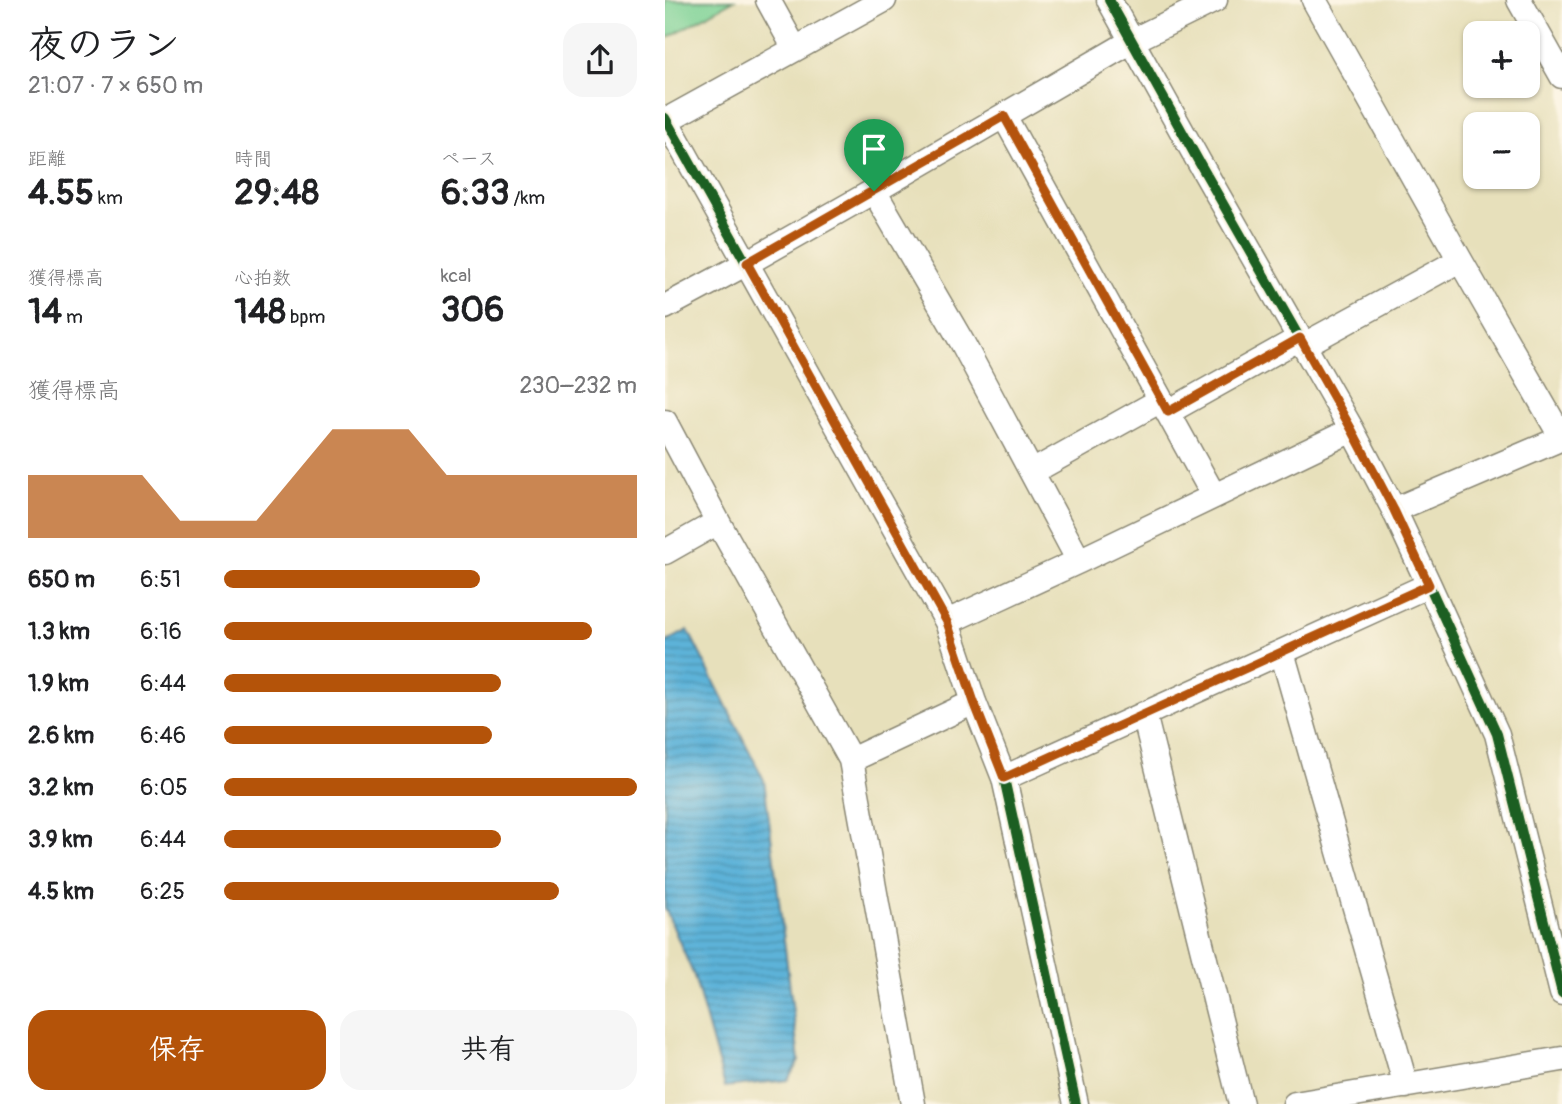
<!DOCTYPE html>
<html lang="ja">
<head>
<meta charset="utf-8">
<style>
	:root { --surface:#fff; --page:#f6f6f6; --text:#202124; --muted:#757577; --accent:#b45309 }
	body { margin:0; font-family:Pangolin,"Klee One",sans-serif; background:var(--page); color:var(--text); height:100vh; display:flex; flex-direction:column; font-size:26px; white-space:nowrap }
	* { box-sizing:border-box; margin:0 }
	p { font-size:23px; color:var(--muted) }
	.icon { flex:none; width:38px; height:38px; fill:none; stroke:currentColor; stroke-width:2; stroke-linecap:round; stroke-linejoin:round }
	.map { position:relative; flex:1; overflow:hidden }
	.sheet { display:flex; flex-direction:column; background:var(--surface); width:665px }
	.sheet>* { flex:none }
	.tools { position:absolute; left:798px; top:21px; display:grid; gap:14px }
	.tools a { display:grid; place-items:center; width:77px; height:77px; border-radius:14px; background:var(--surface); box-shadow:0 2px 5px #0004; font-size:35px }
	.pin { position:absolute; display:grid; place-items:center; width:60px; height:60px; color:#fff; margin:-72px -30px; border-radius:50% 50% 50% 0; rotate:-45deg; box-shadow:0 0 7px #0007 }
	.pin .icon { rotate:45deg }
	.round { display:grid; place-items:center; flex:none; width:74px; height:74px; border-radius:21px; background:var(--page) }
	.head { display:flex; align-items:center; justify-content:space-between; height:119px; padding:0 28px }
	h1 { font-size:38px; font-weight:800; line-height:52px }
	.metrics { display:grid; grid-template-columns:repeat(3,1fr); gap:10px; height:119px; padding:7px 28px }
	.metrics div { display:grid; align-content:center }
	.metrics b { font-size:35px; font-weight:800 }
	.metrics small { font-size:19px; font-weight:400 }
	.metrics p { font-size:19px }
	.chart { height:196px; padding:14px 28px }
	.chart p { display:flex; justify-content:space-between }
	.chart svg { width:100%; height:126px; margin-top:7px; fill:var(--accent); opacity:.7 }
	.action { display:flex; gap:14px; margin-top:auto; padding:14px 28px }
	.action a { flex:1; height:80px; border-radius:21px; background:var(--accent); color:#fff; font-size:28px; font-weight:800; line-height:80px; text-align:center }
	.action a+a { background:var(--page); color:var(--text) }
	ul { padding:0 28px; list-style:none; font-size:23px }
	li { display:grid; grid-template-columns:112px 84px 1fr; align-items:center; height:52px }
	li i { height:18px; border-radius:9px; background:var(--accent) }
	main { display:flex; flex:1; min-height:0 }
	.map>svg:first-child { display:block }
	.park { fill:#7dd295; stroke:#547e60; stroke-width:2 }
	.water { fill:url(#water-rules); stroke:#446f82; stroke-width:2 }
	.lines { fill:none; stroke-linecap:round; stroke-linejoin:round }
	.minor-casing { stroke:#898673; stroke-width:27 }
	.minor { stroke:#fff; stroke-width:24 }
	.cycleway-casing { stroke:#fcf5e5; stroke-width:15 }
	.cycleway { stroke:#1b5e20; stroke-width:10 }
	.route-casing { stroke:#fff; stroke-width:14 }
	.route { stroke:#b45309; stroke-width:9 }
</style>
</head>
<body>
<main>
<section class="sheet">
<div class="head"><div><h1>夜のラン</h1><p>21:07 · 7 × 650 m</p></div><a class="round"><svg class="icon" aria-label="share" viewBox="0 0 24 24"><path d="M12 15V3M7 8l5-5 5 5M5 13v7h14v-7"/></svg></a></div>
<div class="metrics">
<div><p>距離</p><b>4.55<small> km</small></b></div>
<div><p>時間</p><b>29:48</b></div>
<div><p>ペース</p><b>6:33<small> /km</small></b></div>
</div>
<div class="metrics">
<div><p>獲得標高</p><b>14<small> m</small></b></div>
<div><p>心拍数</p><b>148<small> bpm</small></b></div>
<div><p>kcal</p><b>306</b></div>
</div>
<div class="chart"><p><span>獲得標高</span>230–232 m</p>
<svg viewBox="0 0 160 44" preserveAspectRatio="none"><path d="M0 44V22L10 22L20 22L30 22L40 38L50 38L60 38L70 22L80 6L90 6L100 6L110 22L120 22L130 22L140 22L150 22L160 22V44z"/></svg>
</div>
<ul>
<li><b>650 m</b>6:51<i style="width:62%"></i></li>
<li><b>1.3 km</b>6:16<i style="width:89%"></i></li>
<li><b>1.9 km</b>6:44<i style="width:67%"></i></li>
<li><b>2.6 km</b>6:46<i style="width:65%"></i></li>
<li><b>3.2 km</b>6:05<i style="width:100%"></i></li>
<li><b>3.9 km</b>6:44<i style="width:67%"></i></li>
<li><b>4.5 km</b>6:25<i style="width:81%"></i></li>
</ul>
<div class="action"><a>保存</a><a>共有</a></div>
</section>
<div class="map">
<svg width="897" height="1104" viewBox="0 0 897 1104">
	<defs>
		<pattern id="water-rules" width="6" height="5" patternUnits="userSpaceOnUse" patternTransform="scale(1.75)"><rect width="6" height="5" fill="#5db3d9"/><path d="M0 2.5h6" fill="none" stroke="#4d92b0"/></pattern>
	</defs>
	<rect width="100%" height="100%" fill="#fcf5e5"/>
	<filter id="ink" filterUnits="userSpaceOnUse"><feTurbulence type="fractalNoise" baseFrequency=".0143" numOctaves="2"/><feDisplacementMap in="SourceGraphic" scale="14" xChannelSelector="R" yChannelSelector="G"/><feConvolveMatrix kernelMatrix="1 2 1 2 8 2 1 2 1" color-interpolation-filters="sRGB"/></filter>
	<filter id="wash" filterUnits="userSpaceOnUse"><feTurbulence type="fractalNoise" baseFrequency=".00686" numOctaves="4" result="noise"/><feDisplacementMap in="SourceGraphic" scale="28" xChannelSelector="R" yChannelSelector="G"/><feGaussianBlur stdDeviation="1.57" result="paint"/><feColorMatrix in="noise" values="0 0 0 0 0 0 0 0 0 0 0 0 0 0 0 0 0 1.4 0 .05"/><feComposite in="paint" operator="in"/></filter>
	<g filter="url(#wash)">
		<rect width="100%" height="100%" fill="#e7e0bb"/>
		<path class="park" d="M0 0H69L0 39Z"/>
		<path class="water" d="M23 630 99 780 134 1060 123 1080 60 1087 29 976 0 908V643Z"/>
	</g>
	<g filter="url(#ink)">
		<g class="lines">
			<defs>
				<path id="minor" d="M103 0 130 49
					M444 0 534 162 687 430 729 510 764 585 832 734 897 993
					M649 0 795 260 897 438
					M854 0 897 76
					M339 116 549 496
					M0 118 282 622 309 702 339 778 411 1104
					M0 121 219 0
					M209 191 297 342 414 561
					M0 307 82 263 209 191 467 41 550 0
					M639 345 795 260
					M503 412 635 338
					M0 422 53 522 186 760 248 1104
					M367 472 496 400
					M729 510 897 438
					M0 552 53 522
					M282 622 414 561 687 430
					M617 652 741 1086
					M479 714 576 1104
					M186 760 309 702
					M339 778 764 585
					M630 1104 897 1059"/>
			</defs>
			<use href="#minor" class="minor-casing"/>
			<use href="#minor" class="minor"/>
			<defs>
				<path id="cycleway" d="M444 0 534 162 687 430 729 510 764 585 832 734 897 993
					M0 118 282 622 309 702 339 778 411 1104"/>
			</defs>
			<use href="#cycleway" class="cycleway-casing"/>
			<use href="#cycleway" class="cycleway"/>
		</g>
	</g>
	<g class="lines" filter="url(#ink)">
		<defs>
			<path id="route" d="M339 116 503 412 635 338 687 430 729 510 764 585 339 778 309 702 282 622 82 263Z"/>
		</defs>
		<use href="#route" class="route-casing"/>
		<use href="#route" class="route"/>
	</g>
</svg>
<div class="tools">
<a>+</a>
<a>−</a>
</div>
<div class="pin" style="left:209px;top:191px;background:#1e9e55"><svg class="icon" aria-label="arrive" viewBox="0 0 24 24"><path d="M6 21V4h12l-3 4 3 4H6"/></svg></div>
</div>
</main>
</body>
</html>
